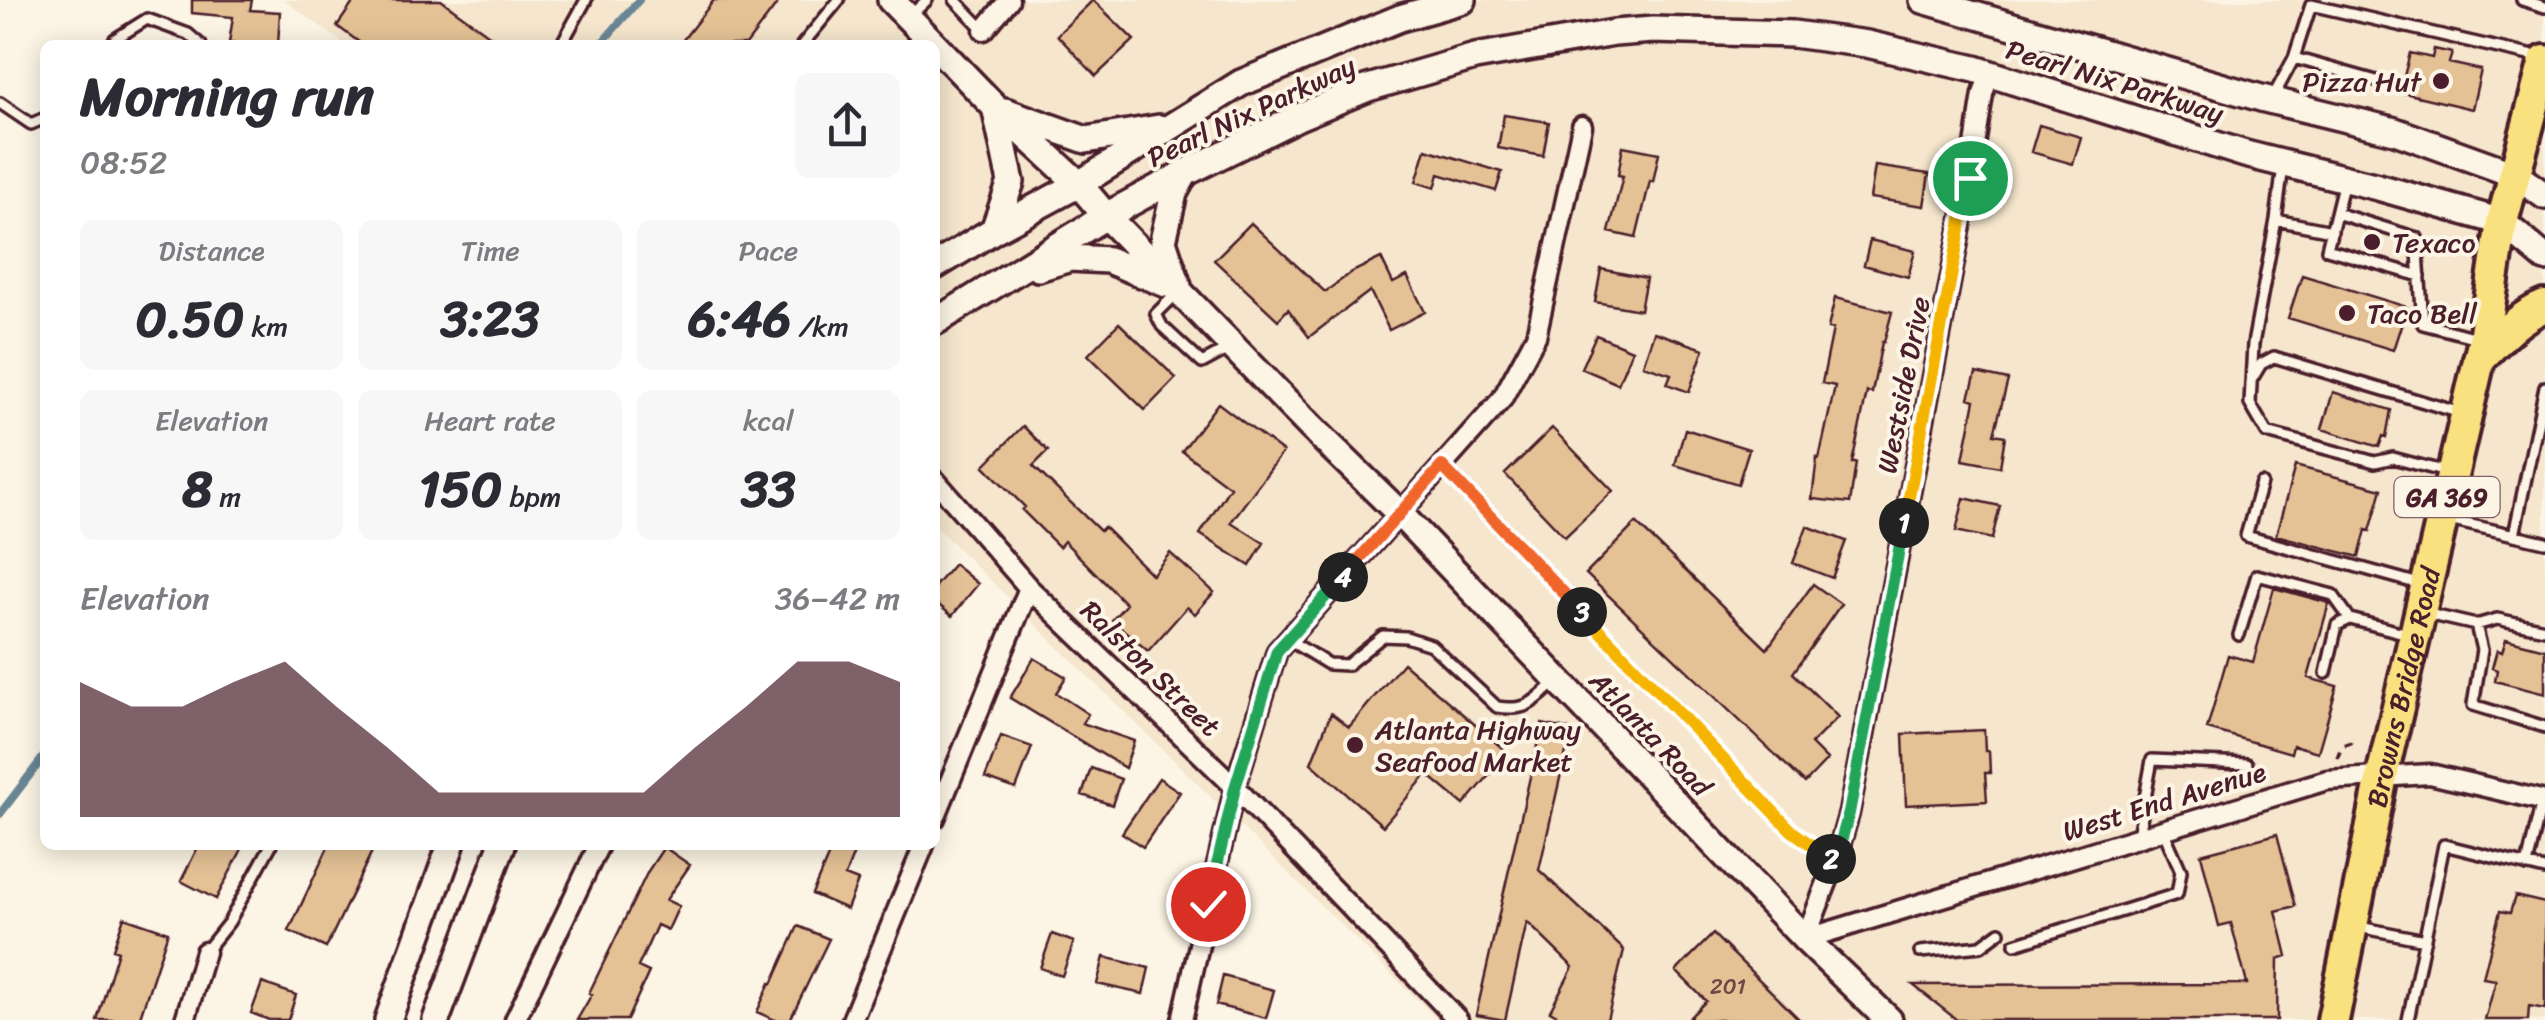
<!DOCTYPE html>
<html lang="en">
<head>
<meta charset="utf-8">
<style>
	:root { --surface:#fff; --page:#f7f7f7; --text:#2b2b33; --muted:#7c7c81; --accent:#4a1f2b }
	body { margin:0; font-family:Sriracha,sans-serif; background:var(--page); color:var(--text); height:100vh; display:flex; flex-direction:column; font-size:38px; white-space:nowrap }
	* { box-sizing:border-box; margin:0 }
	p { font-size:32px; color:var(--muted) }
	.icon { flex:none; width:55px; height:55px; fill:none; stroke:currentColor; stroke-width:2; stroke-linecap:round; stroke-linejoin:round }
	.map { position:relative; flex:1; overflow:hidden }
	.panel { position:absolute; left:40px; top:40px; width:900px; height:810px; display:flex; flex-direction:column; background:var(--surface); border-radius:15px; box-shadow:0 5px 25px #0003 }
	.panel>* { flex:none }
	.pin { position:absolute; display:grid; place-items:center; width:85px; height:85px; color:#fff; margin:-42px; border:5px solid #fff; border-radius:50%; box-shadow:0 2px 10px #0007 }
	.km { position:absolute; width:50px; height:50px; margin:-25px; border-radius:50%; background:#222; color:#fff; font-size:28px; line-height:50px; text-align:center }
	.round { display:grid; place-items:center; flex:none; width:105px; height:105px; border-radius:15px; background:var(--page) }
	.summary { display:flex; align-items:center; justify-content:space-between; height:170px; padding:0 40px }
	h1 { font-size:55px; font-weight:700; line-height:75px }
	.metrics { display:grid; grid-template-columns:repeat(3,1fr); gap:15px; height:170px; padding:10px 40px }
	.metrics div { display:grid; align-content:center; border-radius:15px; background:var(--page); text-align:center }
	.metrics b { font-size:50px; font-weight:700 }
	.metrics small { font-size:28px; font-weight:400 }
	.metrics p { font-size:28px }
	.chart { height:280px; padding:20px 40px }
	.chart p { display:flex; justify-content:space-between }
	.chart svg { width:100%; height:180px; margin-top:10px; fill:var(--accent); opacity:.7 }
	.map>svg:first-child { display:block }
	.built { fill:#f5e6cd }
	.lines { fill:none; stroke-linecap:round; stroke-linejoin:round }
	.stream { stroke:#698695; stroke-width:8 }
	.building { fill:#e5c296; stroke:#4a1f2b; stroke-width:2.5 }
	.lane-casing { stroke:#4a1f2b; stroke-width:16 }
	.street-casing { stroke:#4a1f2b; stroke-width:25 }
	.secondary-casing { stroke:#4a1f2b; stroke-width:32 }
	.primary-casing { stroke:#4a1f2b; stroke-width:38 }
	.path { stroke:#4a1f2b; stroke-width:4; stroke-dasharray:8 8; stroke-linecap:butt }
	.lane { stroke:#fcf5e5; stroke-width:9 }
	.street { stroke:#fcf5e5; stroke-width:18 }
	.secondary { stroke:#fcf5e5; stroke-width:25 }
	.primary { stroke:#fae180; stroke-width:30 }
	.split-1-casing { stroke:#fff; stroke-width:20 }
	.split-2-casing { stroke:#fff; stroke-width:20 }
	.split-3-casing { stroke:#fff; stroke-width:20 }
	.split-4-casing { stroke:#fff; stroke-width:20 }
	.split-5-casing { stroke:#fff; stroke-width:20 }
	.split-1 { stroke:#f5b400; stroke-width:12 }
	.split-2 { stroke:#22a559; stroke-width:12 }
	.split-3 { stroke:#f5b400; stroke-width:12 }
	.split-4 { stroke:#f0652b; stroke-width:12 }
	.split-5 { stroke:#22a559; stroke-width:12 }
	.poi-dot { fill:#4a1f2b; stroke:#fcf5e5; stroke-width:4 }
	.labels { text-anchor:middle; stroke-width:8; stroke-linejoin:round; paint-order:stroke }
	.number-label { font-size:22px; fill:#714846 }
	.shield { fill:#fcf5e5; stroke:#7f5f63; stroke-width:2.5 }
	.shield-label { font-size:25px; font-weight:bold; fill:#4a1f2b }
	.street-label { font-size:28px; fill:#4a1f2b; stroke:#fcf5e5 }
	.poi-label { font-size:28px; fill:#4a1f2b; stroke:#fcf5e5; text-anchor:start }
</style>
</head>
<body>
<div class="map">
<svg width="2545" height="1020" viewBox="0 0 2545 1020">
	<rect width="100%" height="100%" fill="#fcf5e5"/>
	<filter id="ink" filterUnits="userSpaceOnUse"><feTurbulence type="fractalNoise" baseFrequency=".01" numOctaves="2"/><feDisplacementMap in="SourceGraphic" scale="20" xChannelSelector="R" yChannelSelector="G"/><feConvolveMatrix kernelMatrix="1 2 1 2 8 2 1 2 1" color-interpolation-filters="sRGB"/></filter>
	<g filter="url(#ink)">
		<path class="built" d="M284 0H2545V1020H1438L935 526V45H346Z"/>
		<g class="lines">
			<path class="stream" d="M600 45 639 0
				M0 814 45 755"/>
		</g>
		<path class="building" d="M192 0H252L250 10 280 12 278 45 229 43 233 17 192 13Z
			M355 0H441L503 45H363L337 26Z
			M714 0H780L746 45H679Z
			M1093 0 1134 40 1096 76 1057 35Z
			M2434 49 2452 53 2449 63 2481 70 2472 109 2400 92 2410 53 2432 58Z
			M1504 115 1549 122 1543 156 1498 148Z
			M2039 125 2081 137 2073 164 2031 152Z
			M1623 146 1659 153 1653 182 1650 181 1636 238 1609 232 1623 176 1618 175Z
			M1426 149 1502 172 1496 191 1439 174 1435 188 1416 182Z
			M1875 166 1929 174 1924 206 1870 198Z
			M1251 223 1325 292 1352 272 1381 258 1393 283 1407 276 1425 312 1389 330 1370 291 1309 337 1288 309 1278 320 1214 260Z
			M1870 240 1915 251 1908 277 1864 265Z
			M1601 269 1646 278 1640 310 1595 302Z
			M2302 275 2407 307 2393 350 2288 318Z
			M1835 298 1892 312 1884 342H1882L1872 393 1867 392 1852 463H1856L1850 503 1812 499 1817 458 1819 459 1835 386 1822 383 1833 329 1828 328Z
			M1119 323 1176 378 1145 410 1088 355Z
			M1654 332 1704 349 1689 392 1667 384 1671 374 1643 365Z
			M1596 335 1632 350 1618 384 1581 368Z
			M1976 373 2008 380 1994 434 2005 436 2000 467 1963 460 1975 400 1969 398Z
			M2333 392 2391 410 2386 437 2383 436 2379 447 2322 429Z
			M1218 403 1283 452 1231 522 1264 543 1250 566 1200 534 1230 487 1182 451Z
			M1023 426 1048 451 1033 466 1100 531 1104 527 1152 575 1170 553 1214 592 1195 614 1187 607 1148 651 1112 620 1126 604 1064 541 1059 547 1022 510 1025 507 984 466Z
			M1552 428 1613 491 1565 537 1505 474Z
			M1685 429 1749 449 1738 484 1675 465Z
			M2295 466 2382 489 2370 531 2366 530 2359 557 2276 535Z
			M1964 498 2000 506 1992 539 1956 531Z
			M1636 523 1767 649 1813 584 1841 604 1793 673 1838 717 1811 744 1827 760 1805 783 1586 574Z
			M1807 526 1846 541 1832 578 1793 563Z
			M954 564 978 584 952 616 935 602V586Z
			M2274 588 2329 603 2308 678 2337 686 2318 752 2293 745 2291 753 2207 729 2228 655 2253 662Z
			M2506 639 2545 649V694L2495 681 2497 670 2492 668 2497 650 2502 652Z
			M1034 658 1066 677 1056 693 1088 714 1082 723 1134 741 1125 768 1010 698Z
			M1403 663 1508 753 1464 805 1427 774 1383 826 1311 763 1331 713 1349 727Z
			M1542 724 1571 730 1539 870 1624 950 1607 1020H1566L1550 1011 1573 967 1527 922 1505 1020 1476 1015Z
			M1984 730 1985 751H1989L1990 773H1985L1987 801 1906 805 1903 734Z
			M1001 736 1032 747 1016 789 985 778Z
			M1091 768 1121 779 1112 805 1082 795Z
			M1159 778 1180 792 1143 847 1122 833Z
			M2277 834 2296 906 2276 911 2287 956 2278 959 2277 1020H1957L1913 985 2247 984 2231 923 2219 926 2201 854Z
			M199 845H244L216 899 181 881Z
			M329 845H375L326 948 289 931Z
			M833 845H857L845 876 858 881 847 909 812 894Z
			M664 847 690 865 666 900 679 906 668 930 657 925 638 967 649 972 627 1020H577L592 994 589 993 648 871Z
			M2515 896 2545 903V1009L2529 1006 2528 1020H2485L2496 980 2483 978 2500 911 2510 913Z
			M124 917 168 932 139 1020H97L118 951 113 949Z
			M798 926 829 939 790 1020H775L757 1012 770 983 772 984Z
			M1052 934 1074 942 1062 976 1040 968Z
			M1713 934 1800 1020H1687L1706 1001 1676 971Z
			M1104 957 1149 968 1143 994 1097 984Z
			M1223 976 1274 990 1266 1018 1216 1005Z
			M262 983 296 995 288 1020H269L251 1013Z"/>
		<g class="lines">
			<defs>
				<path id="lane" d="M955 0 984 30
					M2522 0 2545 7
					M911 15 927 0
					M111 45 115 39 147 19 188 34 201 45
					M561 45 586 0
					M802 45 839 0
					M2294 58 2380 82
					M2272 99 2294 58 2311 5 2542 58
					M0 103 31 124 45 118
					M2283 166 2276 220 2253 344 2250 404 2267 433 2375 462 2393 458 2446 472
					M2344 181 2327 249 2420 276
					M2336 213 2417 238 2423 324 2481 339
					M2276 220 2332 231
					M1178 292 1156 314 1162 326 1202 363 1228 349
					M2252 379 2261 364 2274 357 2464 414
					M1443 467 1792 831 1835 862
					M2261 483 2246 536 2423 585
					M2449 520 2545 542
					M2514 535 2545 387
					M2428 614 2476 625 2497 619 2545 629
					M2476 625 2482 650 2473 705 2545 727
					M2239 635 2257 575 2333 595 2350 619 2412 635
					M1287 639 1328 664 1347 665 1383 636 1406 637 1431 645 1497 707C1529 712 1535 700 1557 681
					M2326 673 2337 625 2350 619
					M2138 836 2152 760 2247 764
					M2527 866 2542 800
					M2359 927 2425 940
					M2015 944 2177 894 2181 871 2163 830
					M205 952 229 922 271 845
					M1920 952 1981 946 2000 932
					M2408 1020 2444 845 2545 870"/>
				<path id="street" d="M984 30 1009 0
					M935 480 1029 588 1235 787 1458 1020
					M935 818 1029 588
					M1805 939 1835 862 1849 813 1970 178 1983 94 1990 73
					M1805 939 2327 780 2430 774 2545 801
					M185 1020 205 952
					M515 1020 599 845
					M852 1020 924 845
					M1182 1020 1235 787 1277 651 1502 399 1536 336 1582 126"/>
				<path id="secondary" d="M891 0 935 45
					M1923 0 2261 98 2395 131 2514 174 2545 196
					M935 45 995 107 1079 184 1106 216 1312 428 1399 513 1805 939 1889 1020
					M1005 111 1086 140 1159 128
					M994 230 1011 182 995 107
					M935 266 994 230 1079 184 1241 83 1400 18 1463 0
					M1038 268 1070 258 1108 260 1166 284
					M1178 286 1163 241 1174 193 1185 173
					M935 322 1106 216 1185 173 1298 117 1368 88 1475 57 1614 33 1653 30 1793 34 1867 44 1975 69 2245 154 2378 187 2502 222 2545 258
					M388 1020 451 845
					M436 1020 502 845"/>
				<g id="primary">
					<path d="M2479 359C2499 339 2518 317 2545 306"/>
					<path id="s1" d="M2333 1020 2382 776 2484 339 2502 222 2545 61"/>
				</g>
			</defs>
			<use href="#lane" class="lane-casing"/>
			<use href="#street" class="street-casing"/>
			<use href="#secondary" class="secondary-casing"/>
			<use href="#primary" class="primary-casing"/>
			<path class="path" d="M2337 758 2342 746 2355 741"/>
			<use href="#lane" class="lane"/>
			<use href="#street" class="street"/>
			<use href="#secondary" class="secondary"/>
			<use href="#primary" class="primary"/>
		</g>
	</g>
	<g class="lines" filter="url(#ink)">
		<defs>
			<path id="split-1" d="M1904 523 1970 178"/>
			<path id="split-2" d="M1831 859 1835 862 1849 813 1904 523"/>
			<path id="split-3" d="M1582 612 1792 831 1831 859"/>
			<path id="split-4" d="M1343 577 1442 466 1582 612"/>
			<path id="split-5" d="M1208 904 1235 788 1277 651 1343 577"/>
		</defs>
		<use href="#split-1" class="split-1-casing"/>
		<use href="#split-2" class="split-2-casing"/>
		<use href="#split-3" class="split-3-casing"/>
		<use href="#split-4" class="split-4-casing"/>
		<use href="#split-5" class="split-5-casing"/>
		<use href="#split-1" class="split-1"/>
		<use href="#split-2" class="split-2"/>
		<use href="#split-3" class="split-3"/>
		<use href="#split-4" class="split-4"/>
		<use href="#split-5" class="split-5"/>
	</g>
	<g class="poi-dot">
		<circle cx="2441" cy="81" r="10"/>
		<circle cx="2372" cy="242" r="10"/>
		<circle cx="2347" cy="313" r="10"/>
		<circle cx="1355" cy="745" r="10"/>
	</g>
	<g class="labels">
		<g class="number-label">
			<text x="1728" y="994">201</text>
		</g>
		<rect class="shield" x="2394.5" y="477" width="105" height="40" rx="8"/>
		<g class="shield-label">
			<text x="2447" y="506">GA 369</text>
		</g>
		<g class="street-label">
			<text transform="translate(2115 81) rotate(17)" y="10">Pearl Nix Parkway</text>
			<text transform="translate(1251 111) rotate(-25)" y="10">Pearl Nix Parkway</text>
			<text transform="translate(1903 385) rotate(-79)" y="10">Westside Drive</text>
			<text transform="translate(1151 668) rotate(44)" y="10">Ralston Street</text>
			<text dy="10" stroke="none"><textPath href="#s1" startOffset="340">Browns Bridge Road</textPath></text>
			<text transform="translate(1651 733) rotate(46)" y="10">Atlanta Road</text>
			<text transform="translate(2164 801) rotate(-17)" y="10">West End Avenue</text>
		</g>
		<g class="poi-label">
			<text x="2421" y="91" text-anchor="end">Pizza Hut</text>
			<text x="2392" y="252">Texaco</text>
			<text x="2367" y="323">Taco Bell</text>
			<text x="1375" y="739">Atlanta Highway<tspan x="1375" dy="32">Seafood Market</tspan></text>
		</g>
	</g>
</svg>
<div class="pin" style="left:1970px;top:178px;background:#1e9e55"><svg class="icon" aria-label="arrive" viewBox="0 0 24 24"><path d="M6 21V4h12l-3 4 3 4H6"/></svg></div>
<div class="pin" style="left:1208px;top:904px;background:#d93025"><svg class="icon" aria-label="check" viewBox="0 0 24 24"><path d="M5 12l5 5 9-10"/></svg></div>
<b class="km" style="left:1904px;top:523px">1</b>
<b class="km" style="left:1831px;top:859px">2</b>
<b class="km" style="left:1582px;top:612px">3</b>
<b class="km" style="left:1343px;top:577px">4</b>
<section class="panel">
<div class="summary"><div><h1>Morning run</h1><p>08:52</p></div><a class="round"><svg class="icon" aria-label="share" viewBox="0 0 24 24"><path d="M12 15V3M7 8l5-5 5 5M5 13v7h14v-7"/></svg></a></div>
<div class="metrics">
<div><p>Distance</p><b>0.50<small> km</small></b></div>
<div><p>Time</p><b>3:23</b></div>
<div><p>Pace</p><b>6:46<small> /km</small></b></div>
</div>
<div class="metrics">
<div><p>Elevation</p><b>8<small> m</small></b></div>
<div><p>Heart rate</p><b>150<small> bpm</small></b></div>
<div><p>kcal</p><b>33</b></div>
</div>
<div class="chart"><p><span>Elevation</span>36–42 m</p>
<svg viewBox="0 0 160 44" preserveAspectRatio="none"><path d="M0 44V11L10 17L20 17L30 11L40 6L50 17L60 27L70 38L80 38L90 38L100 38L110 38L120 27L130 17L140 6L150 6L160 11V44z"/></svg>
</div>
</section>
</div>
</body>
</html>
